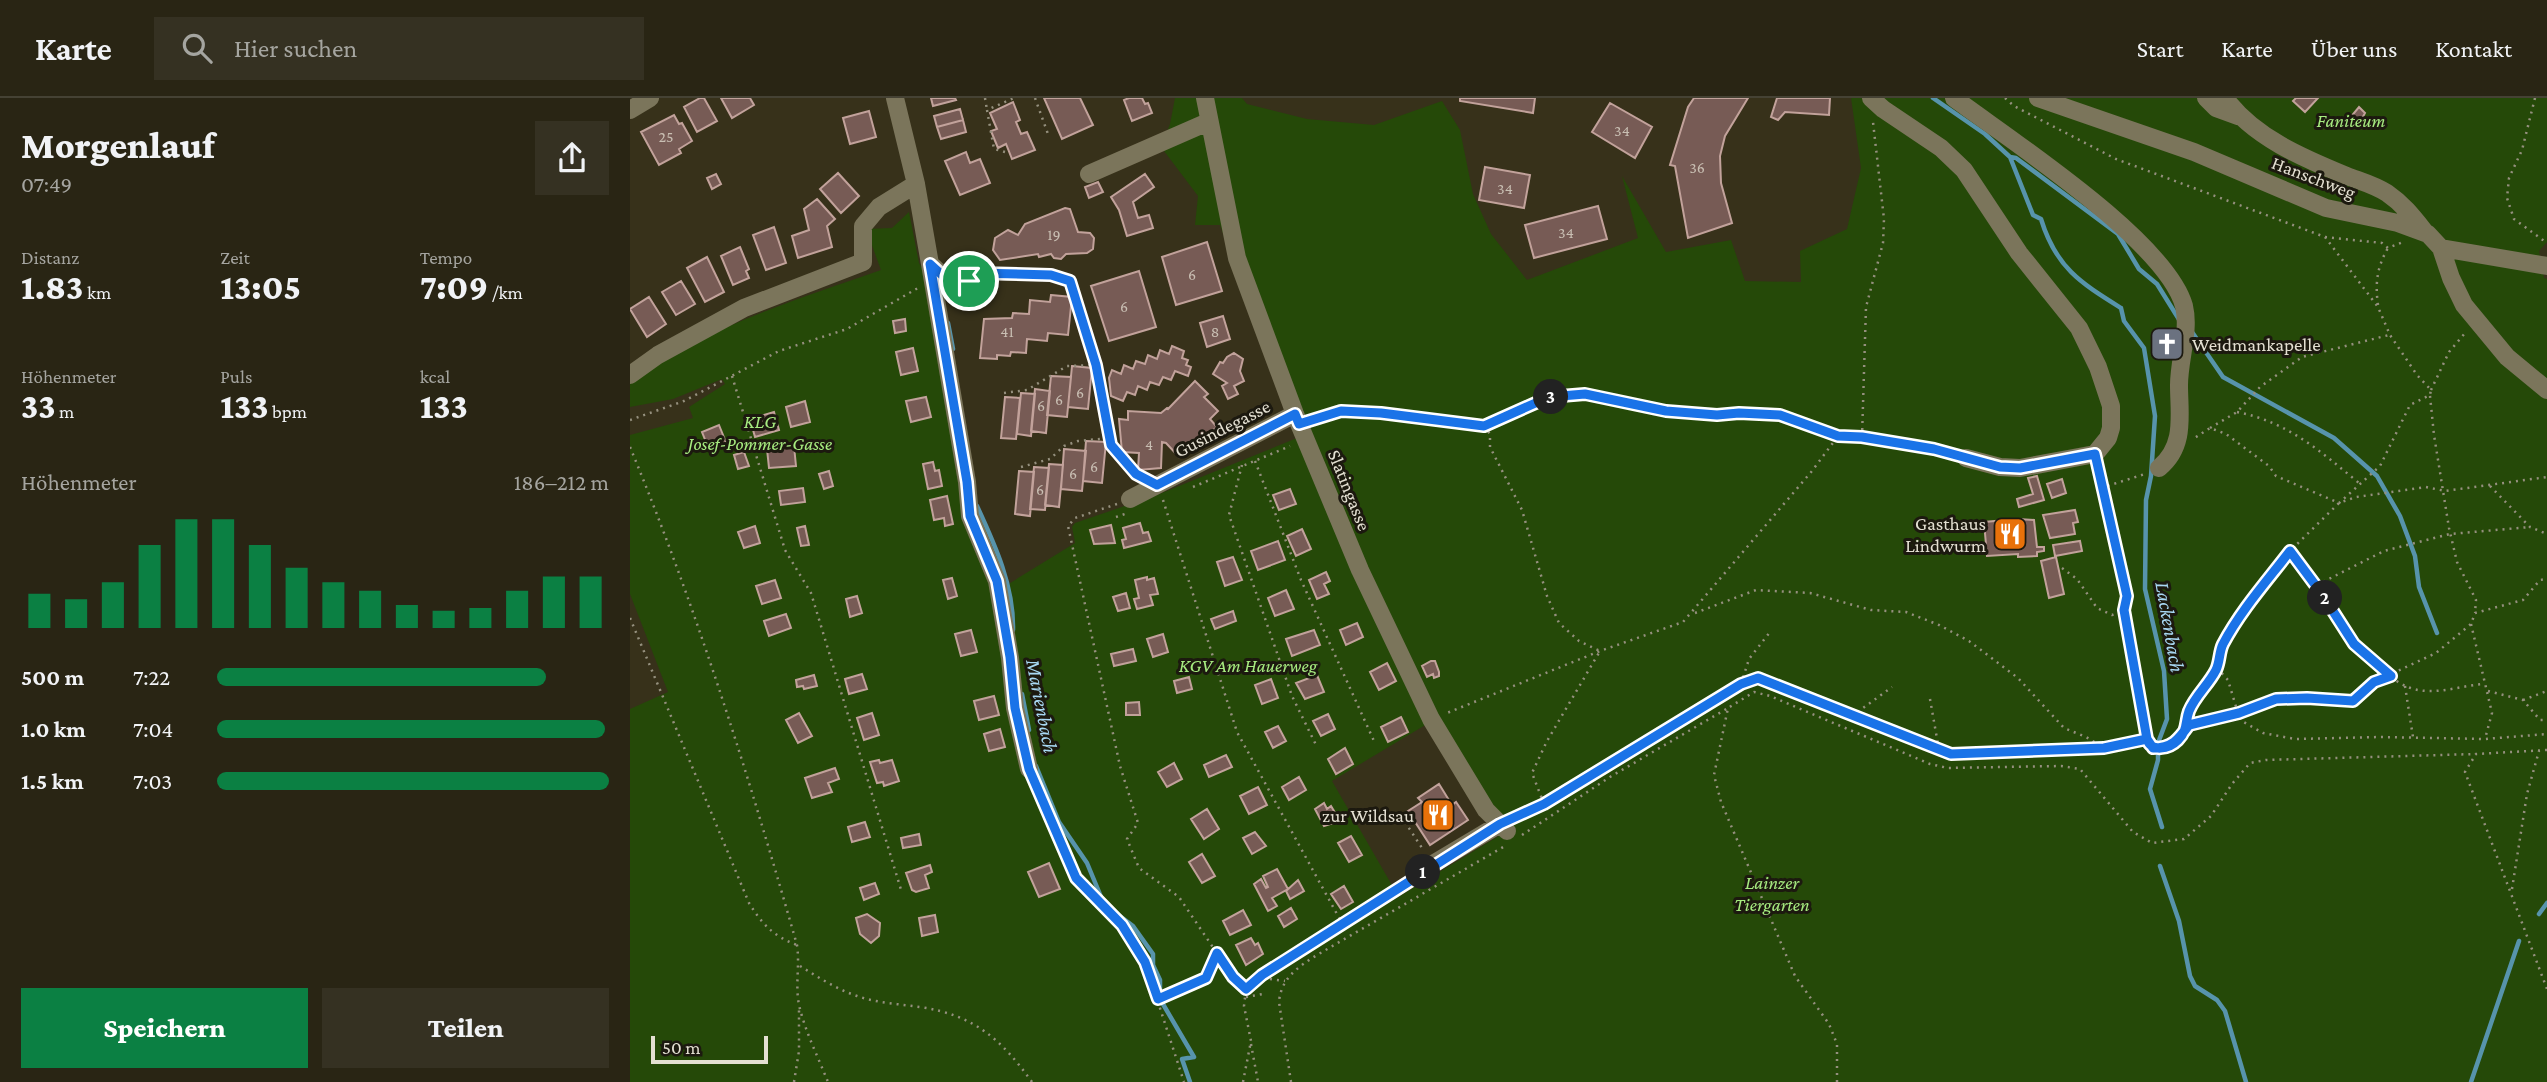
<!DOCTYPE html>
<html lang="de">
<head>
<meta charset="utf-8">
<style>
	:root { --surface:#292514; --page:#353122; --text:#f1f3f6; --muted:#a5a5a0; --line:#454234; --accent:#0b8043 }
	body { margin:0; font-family:"Crimson Pro",serif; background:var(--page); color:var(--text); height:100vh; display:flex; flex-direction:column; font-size:26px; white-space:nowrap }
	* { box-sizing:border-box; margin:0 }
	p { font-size:23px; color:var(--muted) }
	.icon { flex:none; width:38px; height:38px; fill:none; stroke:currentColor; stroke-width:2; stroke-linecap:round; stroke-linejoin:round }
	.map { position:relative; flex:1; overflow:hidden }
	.sheet { display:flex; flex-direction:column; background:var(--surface); width:630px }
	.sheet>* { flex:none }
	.scale { position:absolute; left:21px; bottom:18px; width:117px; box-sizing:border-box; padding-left:7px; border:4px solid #e4e0d2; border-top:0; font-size:19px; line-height:24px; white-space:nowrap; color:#e4e0d2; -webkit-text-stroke:5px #1c190f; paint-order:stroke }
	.pin { position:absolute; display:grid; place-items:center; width:60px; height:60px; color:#fff; margin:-30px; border:4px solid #fff; border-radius:50%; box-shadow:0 2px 7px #0007 }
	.km { position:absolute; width:35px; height:35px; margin:-18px; border-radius:50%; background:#222; color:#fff; font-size:19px; line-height:35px; text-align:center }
	.round { display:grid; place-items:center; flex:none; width:74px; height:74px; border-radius:0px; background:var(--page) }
	.headline { display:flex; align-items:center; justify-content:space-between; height:119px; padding:0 21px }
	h1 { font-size:38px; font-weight:800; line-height:52px }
	.stats { display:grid; grid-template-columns:repeat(3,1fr); gap:10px; height:119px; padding:7px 21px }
	.stats div { display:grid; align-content:center }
	.stats b { font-size:35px; font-weight:800 }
	.stats small { font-size:19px; font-weight:400 }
	.stats p { font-size:19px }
	.chart { height:196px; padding:14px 21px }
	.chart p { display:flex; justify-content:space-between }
	.chart svg { width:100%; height:126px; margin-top:7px; stroke:var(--accent); stroke-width:6 }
	.cta { display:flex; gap:14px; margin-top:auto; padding:14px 21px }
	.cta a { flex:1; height:80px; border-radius:0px; background:var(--accent); color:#fff; font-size:28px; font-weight:800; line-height:80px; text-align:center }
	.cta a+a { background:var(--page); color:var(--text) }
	ul { padding:0 21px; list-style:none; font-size:23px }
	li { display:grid; grid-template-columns:112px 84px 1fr; align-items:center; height:52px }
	li i { height:18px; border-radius:9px; background:var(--accent) }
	header { display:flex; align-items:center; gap:42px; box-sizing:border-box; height:98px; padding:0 35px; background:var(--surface); border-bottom:2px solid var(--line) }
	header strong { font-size:33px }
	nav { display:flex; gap:38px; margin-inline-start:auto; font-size:24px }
	.search { width:490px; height:63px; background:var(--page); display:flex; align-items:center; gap:18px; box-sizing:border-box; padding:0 24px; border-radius:0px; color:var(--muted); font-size:26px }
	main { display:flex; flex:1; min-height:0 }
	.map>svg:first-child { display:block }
	.green { fill:#254908; fill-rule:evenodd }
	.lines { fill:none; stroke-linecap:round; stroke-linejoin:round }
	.stream { stroke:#5794ac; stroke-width:4.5 }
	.building { fill:#775b55; stroke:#c2a29b; stroke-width:2 }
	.path { stroke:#95907e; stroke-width:2.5; stroke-dasharray:2 5; stroke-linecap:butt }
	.minor { stroke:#7b755b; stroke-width:18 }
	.route-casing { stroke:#fff; stroke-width:14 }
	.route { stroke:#1a73e8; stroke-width:9 }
	.labels { text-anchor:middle; stroke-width:6; stroke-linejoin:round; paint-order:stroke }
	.number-label { font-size:16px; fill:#c9bfb3 }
	.park-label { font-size:19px; font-style:italic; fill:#a7ec80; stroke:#1c190f }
	.street-label { font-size:19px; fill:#e4e0d2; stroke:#1c190f }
	.poi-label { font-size:19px; fill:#e4e0d2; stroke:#1c190f; text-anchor:end }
	.water-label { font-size:21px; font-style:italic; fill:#a8d8f3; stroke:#1c190f }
</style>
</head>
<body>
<header>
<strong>Karte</strong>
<div class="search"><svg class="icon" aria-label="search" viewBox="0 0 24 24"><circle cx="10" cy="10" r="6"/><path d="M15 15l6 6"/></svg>Hier suchen</div>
<nav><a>Start</a><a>Karte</a><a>Über uns</a><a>Kontakt</a></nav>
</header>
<main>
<section class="sheet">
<div class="headline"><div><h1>Morgenlauf</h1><p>07:49</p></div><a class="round"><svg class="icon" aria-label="share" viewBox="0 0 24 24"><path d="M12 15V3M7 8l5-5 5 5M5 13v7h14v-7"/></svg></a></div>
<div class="stats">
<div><p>Distanz</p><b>1.83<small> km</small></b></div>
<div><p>Zeit</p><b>13:05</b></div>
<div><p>Tempo</p><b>7:09<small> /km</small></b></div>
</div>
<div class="stats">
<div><p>Höhenmeter</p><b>33<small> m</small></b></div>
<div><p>Puls</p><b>133<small> bpm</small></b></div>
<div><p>kcal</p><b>133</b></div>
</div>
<div class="chart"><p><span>Höhenmeter</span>186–212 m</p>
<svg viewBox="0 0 160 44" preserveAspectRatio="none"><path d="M5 44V32M15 44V34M25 44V28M35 44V15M45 44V6M55 44V6M65 44V15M75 44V23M85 44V28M95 44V31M105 44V36M115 44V38M125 44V37M135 44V31M145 44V26M155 44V26"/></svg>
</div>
<ul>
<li><b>500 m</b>7:22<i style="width:84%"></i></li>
<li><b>1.0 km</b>7:04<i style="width:99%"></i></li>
<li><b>1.5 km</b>7:03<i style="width:100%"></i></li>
</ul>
<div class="cta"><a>Speichern</a><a>Teilen</a></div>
</section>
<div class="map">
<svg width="1917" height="984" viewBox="0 0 1917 984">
	<rect width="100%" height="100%" fill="#37311a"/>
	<path class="green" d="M545 0H612L617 6 677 21 744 27 812 3 830 32 843 96 861 136 897 182 1008 140 992 78 1036 154 1101 142 1115 183 1171 184 1170 153 1217 131 1231 70 1221 0H1917V144L1909 153 1914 180 1917 181V984H0V611L38 594 0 496V337L63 320 59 309 95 286 92 281 43 301 0 309V286C68 231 169 201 251 172L236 131 262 130 279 114 289 165 299 182 343 418 372 490 445 445 442 429 445 425 527 397 667 340 590 127H565L568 98 531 49 540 26ZM797 626 877 733 636 879 617 884 763 789 702 683Z"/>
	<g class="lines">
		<path class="stream" d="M1303 0 1355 36 1380 59 1403 117 1411 121C1426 170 1451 185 1491 210L1494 223 1514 250 1525 318 1521 378 1516 402 1515 491 1534 573 1537 621 1528 645V662L1520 691 1532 729
			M1380 59 1386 60 1488 136 1509 171 1527 186 1550 223
			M318 225 323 251
			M1562 234 1593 279 1704 340 1747 378 1770 418 1785 458 1789 489 1807 535
			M347 408C365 447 384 488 383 532
			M392 596 399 632
			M406 668 429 724 457 765 474 806 503 828 523 856V867L530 882V901L564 959 552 961 560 984
			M1530 768 1549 823 1560 878 1565 888 1587 902 1595 913 1616 984
			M1909 816 1917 805
			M1841 984 1889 843"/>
	</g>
	<path class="building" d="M70 0H74L87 23 67 34 54 9Z
		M91 0H120L124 7 102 20Z
		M301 0H325L326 2 303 8Z
		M414 0H450L463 27 432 41Z
		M499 0H512L515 6 518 5 522 15 502 23 494 2Z
		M830 0H905L903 15 830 3Z
		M1064 0H1118L1095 38 1090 58 1091 85 1102 125 1058 140 1045 68 1040 67 1058 9Z
		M1147 0H1200L1199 17 1155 14 1148 22 1141 19Z
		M1666 0H1688L1675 14 1663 3Z
		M383 4 390 22 386 24 391 36 397 34 405 52 382 61 376 46 368 50 361 33 367 31 360 15Z
		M980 5 1022 29 1005 60 962 34Z
		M1729 9 1735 15 1728 28 1719 21Z
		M330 11 333 22 307 29 304 18Z
		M239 13 246 39 220 46 213 20Z
		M44 17 49 26 52 25 62 43 49 51 51 55 29 67 11 34Z
		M333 22 336 34 311 41 307 29Z
		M336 54 340 65 350 61 360 85 330 97 315 63Z
		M855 69 900 77 894 110 849 102Z
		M208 75 229 98 211 115 190 91Z
		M86 76 91 86 82 91 77 80Z
		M515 76 524 89 503 104 508 120 519 117 523 130 497 138 489 112 481 99Z
		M468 84 473 94 459 100 455 89Z
		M187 101 205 121 197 128 202 149 168 160 162 138 179 132 174 111Z
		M968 108 977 141 904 160 895 127Z
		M435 110 440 111 448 134 460 135 464 140 463 151 457 155 436 156 431 161 424 160 421 156 409 159 408 156 370 162 363 152 365 140 378 132 388 137 395 126Z
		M144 129 156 165 136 172 123 137Z
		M577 144 592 193 546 207 532 159Z
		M110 149 119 171 116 173 119 180 103 187 91 158Z
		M77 159 94 194 75 204 57 170Z
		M509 173 526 229 479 243 461 188Z
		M51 183 65 206 46 217 32 194Z
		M421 197 442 199 438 237 418 235 417 243 397 241 396 255 381 254 380 258 367 257V261L350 260 354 221 382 220 383 215 399 216 400 202 420 204Z
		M19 199 36 226 17 239 0 211Z
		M593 218 600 241 577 249 570 225Z
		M275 221 276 233 265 235 263 223Z
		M542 248 554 253 552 260 558 262 556 267 561 269 558 278 545 273 541 282 533 279 529 287 520 284 517 292 508 288 505 297 497 294 493 303 481 298 479 280 482 272 491 276 494 267 503 271 506 263 515 266 518 257 527 261 530 252 539 256Z
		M283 250 288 273 271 277 266 254Z
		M604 255 613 261 610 273 614 283 604 288 608 296 598 301 592 288 597 285 583 276 590 264 593 265 597 259Z
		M442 268 462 270 458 311 438 309Z
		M421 278 441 279 437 319 417 317Z
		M565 283 578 296 574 299 588 313 580 321 587 329 582 333 584 336 570 349 563 342 549 359 536 345 532 344 531 370 508 372 509 355 492 354 489 321 498 322V313L531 315 537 310 538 311Z
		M405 291 420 293 416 335 401 333Z
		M391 295 405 296 401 338 387 336Z
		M296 299 301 319 281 324 276 303Z
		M375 299 390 300 386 341 371 340Z
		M175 303 180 324 161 329 156 309Z
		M144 314 149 332 125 339 120 321Z
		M89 327 97 347 80 354 72 334Z
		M456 343 476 344 472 385 453 383Z
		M164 348 166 368 139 370 137 351Z
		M434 351 456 353 452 393 431 391Z
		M114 354 119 368 108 371 104 357Z
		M303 364 305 373 309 372 312 388 298 391 293 366Z
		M419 366 433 367 429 409 415 407Z
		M404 369 419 370 415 412 400 411Z
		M199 373 203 388 194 391 189 376Z
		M389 373 404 374 400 418 385 416Z
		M1407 378 1414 402 1389 409 1387 401 1403 396 1398 380Z
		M1432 381 1436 395 1422 400 1417 386Z
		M173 390 175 404 151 407 149 393Z
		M660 391 666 406 649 412 643 397Z
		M317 398 323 426 315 428 314 420 304 422 300 402Z
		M1445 412 1448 424 1443 425 1445 436 1420 440 1413 417Z
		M1388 421 1404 422 1407 449H1414V453L1407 454V458L1388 459V456L1357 458 1354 424Z
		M510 425 513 435 518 434 521 443 494 450 492 442 496 441 493 430Z
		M481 427 485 445 464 446 460 432Z
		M125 428 130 445 114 450 108 434Z
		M175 428 179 447 171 448 167 430Z
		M672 431 681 451 666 458 657 438Z
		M648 443 655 462 628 472 621 453Z
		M1450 443 1452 453 1425 458 1423 447Z
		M603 459 612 482 595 488 587 464Z
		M1426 459 1434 496 1419 500 1411 463Z
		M696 474 700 483 694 486 699 496 687 501 679 482Z
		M517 479V482L524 480 528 496 520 497 523 507 507 511 504 501 509 500 505 482Z
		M322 480 327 498 318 501 313 482Z
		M145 482 151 500 132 506 126 488Z
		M656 492 664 511 645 518 638 500Z
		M496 495 500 510 488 513 483 499Z
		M227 498 232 515 220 519 216 501Z
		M603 513 606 523 585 531 581 521Z
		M156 516 161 530 139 538 134 523Z
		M727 525 733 539 716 547 710 532Z
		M341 532 347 554 331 558 325 536Z
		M684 532 690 547 662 558 656 541Z
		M533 536 538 554 523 559 517 541Z
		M503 551 506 563 484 568 481 556Z
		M801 563H805L809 574V578L804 580 803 576 797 579 792 568Z
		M757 565 766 583 749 592 740 574Z
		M232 576 237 591 219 596 215 581Z
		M184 577 187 588 174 591 173 588 167 589 166 582Z
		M687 577 694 594 675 601 666 585Z
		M559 579 562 591 547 595 544 583Z
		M641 581 648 600 632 606 625 587Z
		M364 598 369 617 349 622 344 603Z
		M509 604 510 617H496V605Z
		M169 615 182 638 168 645 156 622Z
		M242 615 249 637 234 642 227 620Z
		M698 616 705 631 691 638 683 623Z
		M771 619 778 634 758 644 751 629Z
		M648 628 656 643 643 650 635 634Z
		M370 631 375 649 359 653 354 636Z
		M715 650 723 666 706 676 698 661Z
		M596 657 602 669 579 679 574 667Z
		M249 662 250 665 262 662 269 683 254 688 253 684 247 685 240 664Z
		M544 665 552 681 537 689 528 674Z
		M205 670 209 681 198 685 202 694 182 700 175 680Z
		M669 679 676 692 659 702 652 689Z
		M809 686 822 707 826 704 838 722 800 747 778 713 792 704 788 700Z
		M628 689 637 707 619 716 610 698Z
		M694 705 697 711 701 708 710 723 694 728 685 711Z
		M577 711 589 731 574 741 561 721Z
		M235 724 240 739 222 744 218 729Z
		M625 734 636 748 622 756 613 740Z
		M289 736 291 747 273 750 271 740Z
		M721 738 732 757 719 764 708 745Z
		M572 756 585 778 572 785 559 764Z
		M419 765 430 791 409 799 398 774Z
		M300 767 302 774 295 777 299 790 286 794 282 792 276 775Z
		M647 771 658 791 642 800 647 808 638 813 624 786 631 781 636 790 638 789 633 778Z
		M668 782 674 793 660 801 656 793Z
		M245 785 249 796 234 802 230 790Z
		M714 788 723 804 711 811 701 796Z
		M661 810 667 821 654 829 648 818Z
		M613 812 621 827 600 837 593 823Z
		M237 816 250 825 249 838 241 845 230 836 226 820Z
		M305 817 308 834 292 838 289 820Z
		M621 840 625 847 628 845 633 856 616 867 606 847Z"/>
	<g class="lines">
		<path class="path" d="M355 0 357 12
			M405 0 418 36
			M1375 0 1384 8 1486 61 1695 139 1748 209 1760 237 1787 277 1801 292 1800 297 1780 307 1750 368 1709 405 1646 378 1639 368 1596 336 1580 330 1563 341
			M1905 0 1892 52 1879 80 1877 100 1884 121 1917 145
			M375 54 364 51 357 12 384 0
			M1695 139 1752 145 1758 150 1773 144
			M353 175 421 177 440 183 466 267 481 347 509 377
			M1748 207C1745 185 1747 169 1758 150
			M1526 243 1535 261
			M102 278 155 452 181 495 272 795
			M1801 292 1819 254 1835 235
			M374 295 397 292 437 268 465 267
			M1800 298 1804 337 1819 430 1827 464 1846 502 1845 515
			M1607 314C1658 324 1690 353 1729 385
			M685 321 711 313 751 315 854 328 919 299 955 296 1036 313 1087 317 1109 315 1150 317 1208 338 1182 373 1053 524 970 553 817 615
			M0 322 54 303 149 253 217 231 288 190
			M854 328 860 336V349L892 412 917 498 929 525 949 543 970 553 917 643 902 675 914 706
			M1580 330 1607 314 1630 289 1672 259 1759 237
			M1208 338 1232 339 1322 356
			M1232 339 1236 209 1253 145 1254 121 1243 24
			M0 349C67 511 119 679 167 847 170 868 165 886 169 907 175 933 188 959 198 984
			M625 363 671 482 744 643
			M612 367 599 417 662 598 687 649
			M391 369 420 361 434 348 448 343 480 340
			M1468 373 1497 498C1497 504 1495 509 1495 514 1495 533 1512 641 1523 650H1534L1547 644 1559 627 1558 614 1587 570 1591 550 1604 526 1660 453 1709 405 1726 399 1796 389 1815 393 1917 379
			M1860 388 1900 429 1917 436
			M563 389 660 348
			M1471 390 1515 376
			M533 402 607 634 713 827
			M487 406 445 420 438 428 490 668 508 725 497 741 509 770 549 799 603 879 616 891
			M486 419 495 416
			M1661 454 1692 496 1724 546 1768 584C1796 602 1825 588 1854 586
			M1432 470 1447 481 1467 510 1482 517 1494 512
			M1687 487 1754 453 1820 436 1900 429
			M1065 515 1126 492 1180 495 1241 512 1276 514 1309 527 1339 543 1388 580 1434 630 1456 639 1474 650
			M0 520 119 805C132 826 143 838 167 847
			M1841 526 1862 615 1855 641
			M1587 570 1598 582 1610 622 1633 635 1665 641 1751 639 1855 641 1917 636
			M1111 586 1119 561 1140 534
			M1775 588 1783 639
			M1858 593 1893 602 1910 622H1917
			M1300 601 1309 652
			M1893 602 1917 593
			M1222 618 1262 589
			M1559 627 1610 615 1645 601 1677 600 1723 603 1744 584 1806 555 1841 526 1845 515 1893 502 1910 482 1917 481
			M1917 652 1846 656 1835 674 1917 891
			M405 687 446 780 492 827 515 864 554 984
			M886 720 914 706 1111 586 1128 581 1321 656 1474 650 1516 642
			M775 724 794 753
			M892 737 980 679 1098 610
			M1882 791 1897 696 1909 653
			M170 868C188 879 206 891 227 898 247 905 269 906 290 909 344 917 371 941 402 984
			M640 881 655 883
			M616 899 633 896
			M528 901 576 880 587 855
			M621 946 628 984
			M164 984 169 953V911
			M613 984 621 943 614 908 616 891 632 877 791 775
			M661 984 649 904C651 880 668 869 687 857L875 748
			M1207 984V946L1199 926 1165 878 1091 704 1084 677 1098 610 1124 594 1140 598 1300 666 1318 670 1431 668 1450 671 1503 734 1522 745 1554 741 1581 718 1602 686 1620 665 1636 662 1846 656"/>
		<path class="minor" d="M265 0 286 86 300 166 312 177 339 183
			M575 0 607 160 665 316 730 472 801 621 856 712 877 733
			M1241 0 1253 11 1311 50 1334 72 1389 155 1449 230 1468 269 1481 308V330L1478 340 1465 356 1390 370 1370 369 1336 360
			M1324 0C1380 42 1536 143 1554 208 1560 233 1549 261 1549 287 1549 317 1556 348 1529 370
			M1408 0 1564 54 1696 110 1768 125 1798 136 1811 150 1821 180 1834 207 1877 259 1917 292
			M1576 0 1586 10 1608 18
			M1595 0C1623 39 1673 60 1717 78 1730 83 1745 87 1757 95 1773 106 1783 119 1795 134
			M0 12 20 0
			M459 76 578 24
			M1811 150 1917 168
			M300 166 337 384 340 418 367 483 380 560 385 610 399 671
			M0 277 28 257 114 210 233 164V128L249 109 286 86
			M500 401 665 316
			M803 766 870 726"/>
	</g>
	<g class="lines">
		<defs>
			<path id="route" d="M339 183 312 177 300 166 337 384 340 418 367 483 380 559 385 610 399 671 446 780 492 827 515 864 528 901 576 880 587 855 603 879 616 891 632 877 870 726 914 706 1111 586 1128 580 1321 656 1474 650 1517 641 1523 650C1542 650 1548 642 1559 627L1609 615 1646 601 1677 600 1723 603 1744 584 1761 578 1724 546 1692 496 1660 453C1637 483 1611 512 1593 546 1589 554 1590 564 1586 572 1579 586 1565 598 1559 613 1555 624 1558 632 1548 642 1539 651 1521 655 1517 641L1494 512 1497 498 1465 356 1390 370 1370 369 1304 351 1232 339 1208 338 1150 317 1109 315 1087 317 1036 313 955 296 919 299 854 328 751 315 711 313 669 326 665 316 527 387 506 376 481 347 466 267 440 183 421 177 346 175 339 183"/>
		</defs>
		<use href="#route" class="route-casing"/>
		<use href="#route" class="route"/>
	</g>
	<defs>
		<symbol id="church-square" viewBox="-11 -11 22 22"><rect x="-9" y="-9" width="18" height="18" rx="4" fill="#6b7280" stroke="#1c190f"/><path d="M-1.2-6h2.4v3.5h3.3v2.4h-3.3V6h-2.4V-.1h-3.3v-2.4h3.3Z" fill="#fff"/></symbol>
		<symbol id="restaurant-square" viewBox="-11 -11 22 22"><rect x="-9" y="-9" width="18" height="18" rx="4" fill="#e8710a" stroke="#1c190f"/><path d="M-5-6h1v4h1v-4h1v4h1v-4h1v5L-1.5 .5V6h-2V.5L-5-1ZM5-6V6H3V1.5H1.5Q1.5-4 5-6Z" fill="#fff"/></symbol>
	</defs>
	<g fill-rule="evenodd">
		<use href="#church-square" x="1518" y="227" width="38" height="38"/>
		<use href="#restaurant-square" x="1361" y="417" width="38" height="38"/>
		<use href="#restaurant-square" x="789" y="698" width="38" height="38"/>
	</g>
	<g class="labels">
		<g class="number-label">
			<text x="992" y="38">34</text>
			<text x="36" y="44">25</text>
			<text x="1067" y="75">36</text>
			<text x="875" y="96">34</text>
			<text x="936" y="140">34</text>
			<text x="424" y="142">19</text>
			<text x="562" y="182">6</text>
			<text x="494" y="214">6</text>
			<text x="377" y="239">41</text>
			<text x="585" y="239">8</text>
			<text x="450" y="300">6</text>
			<text x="429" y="307">6</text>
			<text x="411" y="313">6</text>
			<text x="519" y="352">4</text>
			<text x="464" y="374">6</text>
			<text x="443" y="381">6</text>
			<text x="410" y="397">6</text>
		</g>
		<g class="park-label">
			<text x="1721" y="29">Faniteum</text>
			<text x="130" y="330">KLG<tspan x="130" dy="22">Josef-Pommer-Gasse</tspan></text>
			<text x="618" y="574">KGV Am Hauerweg</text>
			<text x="1142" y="791">Lainzer<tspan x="1142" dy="22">Tiergarten</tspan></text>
		</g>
		<g class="street-label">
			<text transform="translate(1684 79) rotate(21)" y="7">Hanschweg</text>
			<text transform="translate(592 330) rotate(-27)" y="7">Gusindegasse</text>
			<text transform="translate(720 392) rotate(68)" y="7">Slatingasse</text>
		</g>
		<g class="poi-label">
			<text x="1562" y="253" text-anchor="start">Weidmankapelle</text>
			<text x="1356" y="432">Gasthaus<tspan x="1356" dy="22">Lindwurm</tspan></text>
			<text x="784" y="724">zur Wildsau</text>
		</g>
		<g class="water-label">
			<text transform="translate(1540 529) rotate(80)" y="7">Lackenbach</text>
			<text transform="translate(412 608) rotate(79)" y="7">Marienbach</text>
		</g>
	</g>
</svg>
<div class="scale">50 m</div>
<div class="pin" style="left:339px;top:183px;background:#1e9e55"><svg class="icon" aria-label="arrive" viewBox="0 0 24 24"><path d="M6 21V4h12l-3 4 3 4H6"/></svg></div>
<b class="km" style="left:793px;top:774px">1</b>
<b class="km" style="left:1695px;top:500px">2</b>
<b class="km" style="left:921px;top:299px">3</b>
</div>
</main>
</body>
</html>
